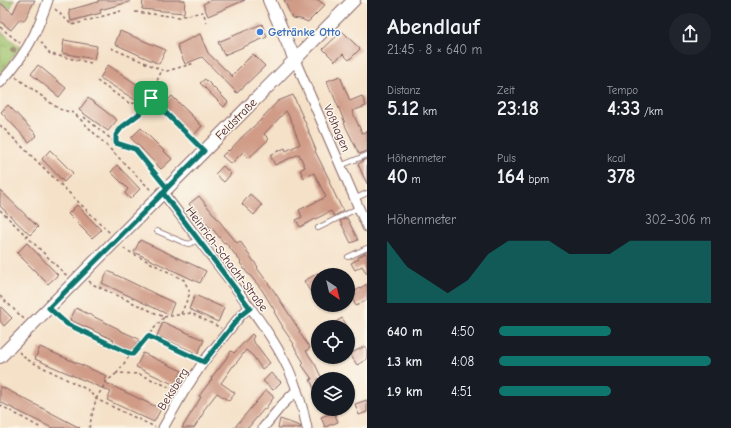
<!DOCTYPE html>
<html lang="de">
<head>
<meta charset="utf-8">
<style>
	:root { --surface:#171b24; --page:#20242c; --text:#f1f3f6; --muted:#9ea1a6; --accent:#0f766e }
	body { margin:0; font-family:"Comic Neue",sans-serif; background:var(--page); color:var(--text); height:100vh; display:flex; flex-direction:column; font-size:15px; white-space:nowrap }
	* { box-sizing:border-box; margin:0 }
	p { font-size:13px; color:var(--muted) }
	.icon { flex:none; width:22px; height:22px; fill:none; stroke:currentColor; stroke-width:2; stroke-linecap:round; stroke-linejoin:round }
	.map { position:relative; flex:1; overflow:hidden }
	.drawer { display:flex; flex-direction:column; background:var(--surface); width:364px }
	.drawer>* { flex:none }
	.needle { width:26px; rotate:145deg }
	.buttons { position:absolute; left:311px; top:268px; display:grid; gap:8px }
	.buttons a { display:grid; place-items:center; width:44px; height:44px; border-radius:50%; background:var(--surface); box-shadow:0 1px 3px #0004; font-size:20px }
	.pin { position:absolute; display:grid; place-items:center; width:34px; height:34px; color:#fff; margin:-17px; border-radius:8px; box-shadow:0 2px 6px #0006 }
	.round { display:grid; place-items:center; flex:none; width:42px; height:42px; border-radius:21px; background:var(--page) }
	.head { display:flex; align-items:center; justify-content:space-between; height:68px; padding:0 20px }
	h1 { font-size:22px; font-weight:600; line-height:30px }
	.stats { display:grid; grid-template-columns:repeat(3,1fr); gap:6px; height:68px; padding:4px 20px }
	.stats div { display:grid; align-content:center }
	.stats b { font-size:20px; font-weight:600 }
	.stats small { font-size:11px; font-weight:400 }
	.stats p { font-size:11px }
	.chart { height:112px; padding:8px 20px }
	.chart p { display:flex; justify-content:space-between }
	.chart svg { width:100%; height:72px; margin-top:4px; fill:var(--accent); opacity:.7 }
	ul { padding:0 20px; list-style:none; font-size:13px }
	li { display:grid; grid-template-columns:64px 48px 1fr; align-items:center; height:30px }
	li i { height:10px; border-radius:5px; background:var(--accent) }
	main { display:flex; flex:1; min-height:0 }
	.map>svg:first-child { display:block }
	.grass { fill:url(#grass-tufts); stroke:#76724d }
	.building { fill:#d09c88 }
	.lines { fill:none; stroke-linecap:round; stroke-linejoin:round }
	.lane-casing { stroke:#866362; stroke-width:6 }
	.street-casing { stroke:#866362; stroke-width:11 }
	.secondary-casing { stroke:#866362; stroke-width:14 }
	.path { stroke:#866362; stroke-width:1.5; stroke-dasharray:3 3; stroke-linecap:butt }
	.lane { stroke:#fff; stroke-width:4.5 }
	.street { stroke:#fff; stroke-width:9 }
	.secondary { stroke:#fff; stroke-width:12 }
	.tree { fill:#a5927d }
	.route-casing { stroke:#fff; stroke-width:8 }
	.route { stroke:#0f766e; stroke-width:5 }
	.shop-dot { fill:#3f7fe0; stroke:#fbf7ec; stroke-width:1.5 }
	.labels { text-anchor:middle; stroke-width:3; stroke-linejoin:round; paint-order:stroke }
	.shop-label { font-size:12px; font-weight:bold; fill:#366cbe; stroke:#fbf7ec; text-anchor:start }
	.street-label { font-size:12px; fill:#4a1f2b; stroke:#fbf7ec }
</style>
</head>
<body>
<main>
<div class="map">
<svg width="367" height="428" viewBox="0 0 367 428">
	<defs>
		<pattern id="grass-tufts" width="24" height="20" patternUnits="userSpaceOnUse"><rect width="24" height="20" fill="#a1c56f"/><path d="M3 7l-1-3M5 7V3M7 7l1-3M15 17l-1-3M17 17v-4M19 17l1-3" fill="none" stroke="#859f5b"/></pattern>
	</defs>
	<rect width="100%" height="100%" fill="#fbf7ec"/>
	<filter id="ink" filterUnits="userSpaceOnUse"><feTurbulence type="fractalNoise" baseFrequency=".025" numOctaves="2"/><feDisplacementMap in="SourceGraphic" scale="8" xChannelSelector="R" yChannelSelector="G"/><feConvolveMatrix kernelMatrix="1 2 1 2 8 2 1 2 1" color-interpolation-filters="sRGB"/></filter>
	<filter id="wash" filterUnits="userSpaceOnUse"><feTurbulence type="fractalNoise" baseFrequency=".012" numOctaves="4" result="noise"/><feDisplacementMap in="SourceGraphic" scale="16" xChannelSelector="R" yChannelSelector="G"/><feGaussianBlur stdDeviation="0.9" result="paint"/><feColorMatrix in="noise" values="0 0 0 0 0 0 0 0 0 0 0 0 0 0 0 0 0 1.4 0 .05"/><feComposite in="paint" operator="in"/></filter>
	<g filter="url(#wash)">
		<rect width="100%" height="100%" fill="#f5e1c8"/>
		<path class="grass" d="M0 0H14L10 9 0 2Z
			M0 31 20 47 0 75Z"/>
		<g id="blocks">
			<path class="building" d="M19 0H35L24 21 20 19 11 30 0 21V3L13 13Z
				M98 0H129V2L100 10 101 13 71 21 69 10 98 2Z
				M143 0H185L184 13 142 9Z
				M211 0H245L208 16 203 4Z
				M284 0H318L325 5 308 22 301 19 292 18Z
				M262 24 267 37 224 55 218 42Z
				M120 31 166 50 159 64 115 44Z
				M342 31 360 49 349 60 343 54 335 61 323 49Z
				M200 34 208 53 233 77 232 75 253 54 265 66 237 93 202 57 185 64 177 45Z
				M64 40 97 46 94 59 62 53Z
				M38 65 66 88 59 97 31 74Z
				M108 65 144 89 137 101 100 78Z
				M340 76 350 101 362 96 366 106 352 111 362 133 367 131V151L359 154 344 123H345L332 92H331L327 81Z
				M205 79 228 102 224 107 200 83Z
				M293 95 309 131H308L316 150 315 151 330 181 329 182 343 211 334 216 331 211 300 227 296 220 302 217 299 210 326 197 314 173 304 178 300 170 305 167 299 154 275 165 270 155 285 148 286 151 300 144 293 126H294L286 111 264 134 269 139 249 158 243 152 231 164 222 156 228 150 229 151 243 136 262 119V118L278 101Z
				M172 96 202 126 192 137 162 106Z
				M88 98 117 120 108 131 79 110Z
				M8 105 37 135 29 142 1 112Z
				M141 128 172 159 161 169 131 138Z
				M50 150 73 173 64 182 42 159Z
				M367 159V184L358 164 362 162V161Z
				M117 165 140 189 130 199 125 193 128 189 111 172Z
				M223 166 231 174 224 182 215 174Z
				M0 190 38 227 30 235 0 206Z
				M250 194 262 205 254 215 242 204Z
				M199 196 237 243 240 241 247 251V252L258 267 257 268 274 291 300 331 299 332 310 348 306 351 315 364 322 379H318V397L310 380 312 379 302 365 304 363 293 345 294 344 282 327H283L274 312 275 311 262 290 249 274H248L240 263 241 262 225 242 224 243 211 227 210 228 189 204Z
				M77 205 101 230 92 238 68 214Z
				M347 218 358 240 351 243 340 221Z
				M140 240 206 271 200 283 134 252Z
				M27 243 58 275 48 284 17 253Z
				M366 253 367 255V274L362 266 355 270 351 263 359 259 358 257Z
				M108 271 174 303 169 315 102 283Z
				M318 273V289L311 293 304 281Z
				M367 284V300L356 306 350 294Z
				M195 295 224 308 218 322 189 309Z
				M0 306 12 318 4 326 0 321Z
				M76 308 119 329V330L139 339 133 351 113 342 114 340 70 320Z
				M342 318 348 327H328Z
				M163 322 204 340 198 354 157 336Z
				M252 334 254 336 252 340 258 347 270 363 262 369 253 356 246 350 234 366H233L221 383 235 393 229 401 217 393 203 411 204 412 194 428H182L201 397 199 396 212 379 211 378 218 369H219L231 351 234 353Z
				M365 346 367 350V359L357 365 350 354Z
				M40 347 107 376 104 382 161 409 154 422 107 400 111 392 35 359Z
				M143 353 182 371 175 385 136 367Z
				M271 373 281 382 273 390 263 381Z
				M0 386 80 428H52L0 402Z
				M266 390 274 397 265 409H264L248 428H234Z
				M367 400V412L359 415 355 404Z
				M334 412 338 422 325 427 321 417Z
				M280 419 300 426 301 428H278Z"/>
		</g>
	</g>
	<g filter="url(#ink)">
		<use href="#blocks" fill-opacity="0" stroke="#866362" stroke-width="1"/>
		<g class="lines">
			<defs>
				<path id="lane" d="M340 166 367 155
					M354 199 367 193
					M318 228 358 208
					M157 231 185 243 190 244 198 239
					M348 257 367 248"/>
				<path id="street" d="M295 60 367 227
					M0 83C13 69 25 53 34 35 39 24 44 12 48 0
					M163 193C185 221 206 250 228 278 250 307 273 336 289 370 297 388 303 408 307 428
					M163 428 183 393 204 361 241 315 250 307
					M263 428 282 405 297 390"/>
				<path id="secondary" d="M269 0 295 60
					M0 357 354 0"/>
			</defs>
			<use href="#lane" class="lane-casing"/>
			<use href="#street" class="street-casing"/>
			<use href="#secondary" class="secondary-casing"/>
			<path class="path" d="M55 9 72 25 121 11
				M135 12 178 17 203 12 207 23
				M0 27 20 43
				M41 42 50 54 91 63
				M111 48 162 70 167 71 195 63
				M16 77 59 109 74 113 151 190
				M97 81 129 103 148 104
				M151 98 196 143
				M84 117 116 143 135 149 161 181
				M0 125 110 233
				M116 143V135L122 127 139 114 148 104 151 98 155 85 162 70
				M0 210 67 276
				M124 248 126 250 184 280 190 293 181 314
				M89 281 92 284 164 317 133 353 131 354
				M0 296 24 319
				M55 314 67 324 131 354 117 373 139 374 176 390
				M164 317 191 313 221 328
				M148 336 195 357
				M19 352 26 359 88 390 96 399 155 427
				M0 405 41 428
				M89 428 96 399 106 382 117 373"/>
			<use href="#lane" class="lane"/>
			<use href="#street" class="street"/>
			<use href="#secondary" class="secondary"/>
		</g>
		<circle class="tree" cx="13" cy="50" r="3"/>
	</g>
	<g class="lines" filter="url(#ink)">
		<defs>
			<path id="route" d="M151 98 204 151 167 188 159 197 49 308 67 324 131 354H133L148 336 204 362 241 315 250 308 163 193 167 188 135 149 116 143V135L122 127 139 114 148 104 151 98"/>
		</defs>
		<use href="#route" class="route-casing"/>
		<use href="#route" class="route"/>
	</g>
	<circle class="shop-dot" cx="260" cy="32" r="4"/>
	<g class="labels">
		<g class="shop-label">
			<text x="268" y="36">Getränke Otto</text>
		</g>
		<g class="street-label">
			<text transform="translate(236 119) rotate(-45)" y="4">Feldstraße</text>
			<text transform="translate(337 128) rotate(67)" y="4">Voßhagen</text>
			<text transform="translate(227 259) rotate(53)" y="4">Heinrich-Schacht-Straße</text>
			<text transform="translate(173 389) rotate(-58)" y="4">Beksberg</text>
		</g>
	</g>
</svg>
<div class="buttons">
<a><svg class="needle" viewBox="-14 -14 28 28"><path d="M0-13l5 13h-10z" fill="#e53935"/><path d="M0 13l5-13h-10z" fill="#9ea1a6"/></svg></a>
<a><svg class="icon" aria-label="locate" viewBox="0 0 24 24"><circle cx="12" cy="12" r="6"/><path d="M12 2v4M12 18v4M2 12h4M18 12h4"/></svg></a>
<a><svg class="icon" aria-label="layers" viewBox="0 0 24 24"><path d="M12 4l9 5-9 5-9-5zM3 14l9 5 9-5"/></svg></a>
</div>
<div class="pin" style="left:151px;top:98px;background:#1e9e55"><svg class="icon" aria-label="arrive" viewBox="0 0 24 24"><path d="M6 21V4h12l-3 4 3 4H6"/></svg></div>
</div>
<section class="drawer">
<div class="head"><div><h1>Abendlauf</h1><p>21:45 · 8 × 640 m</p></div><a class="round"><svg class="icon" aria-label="share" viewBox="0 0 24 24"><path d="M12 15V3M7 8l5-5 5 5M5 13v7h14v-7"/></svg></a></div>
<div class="stats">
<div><p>Distanz</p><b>5.12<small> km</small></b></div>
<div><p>Zeit</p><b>23:18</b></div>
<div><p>Tempo</p><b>4:33<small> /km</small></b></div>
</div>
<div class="stats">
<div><p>Höhenmeter</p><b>40<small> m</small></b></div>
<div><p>Puls</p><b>164<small> bpm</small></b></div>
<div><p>kcal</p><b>378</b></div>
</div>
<div class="chart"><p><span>Höhenmeter</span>302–306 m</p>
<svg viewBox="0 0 160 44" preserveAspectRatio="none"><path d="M0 44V6L10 22L20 30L30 38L40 30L50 14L60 6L70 6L80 6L90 14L100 14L110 14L120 6L130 6L140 6L150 6L160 6V44z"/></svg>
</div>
<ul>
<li><b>640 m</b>4:50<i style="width:53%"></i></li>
<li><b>1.3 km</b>4:08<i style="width:100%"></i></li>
<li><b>1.9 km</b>4:51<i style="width:53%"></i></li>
</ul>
</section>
</main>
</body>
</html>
